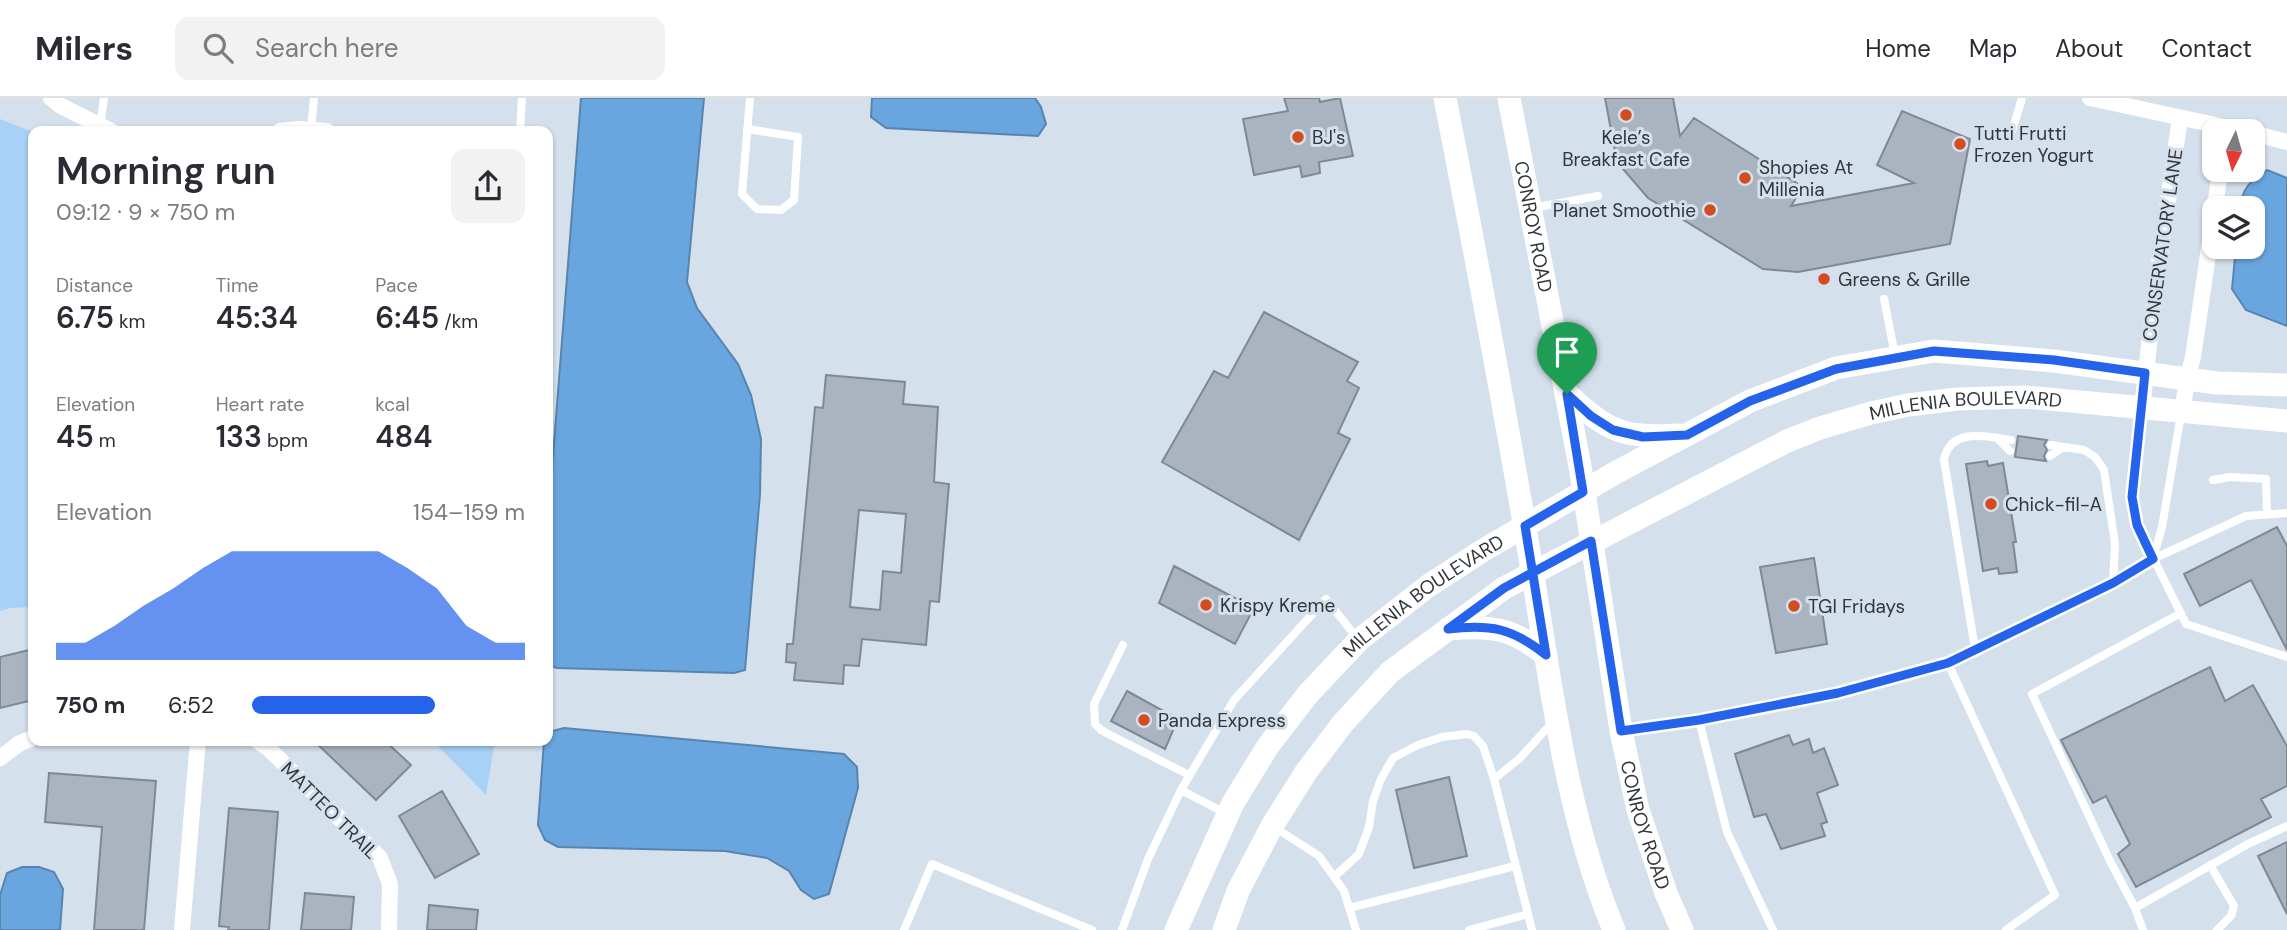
<!DOCTYPE html>
<html lang="en">
<head>
<meta charset="utf-8">
<style>
	:root { --surface:#fff; --page:#f2f2f3; --text:#2b2b33; --muted:#7c7c81; --line:#e1e1e2; --accent:#2563eb }
	body { margin:0; font-family:"DM Sans",sans-serif; background:var(--page); color:var(--text); height:100vh; display:flex; flex-direction:column; font-size:26px; white-space:nowrap }
	* { box-sizing:border-box; margin:0 }
	p { font-size:23px; color:var(--muted) }
	.icon { flex:none; width:38px; height:38px; fill:none; stroke:currentColor; stroke-width:2; stroke-linecap:round; stroke-linejoin:round }
	.map { position:relative; flex:1; overflow:hidden }
	.drawer { position:absolute; left:28px; top:28px; width:525px; height:620px; display:flex; flex-direction:column; background:var(--surface); border-radius:14px; box-shadow:0 2px 5px #0004 }
	.drawer>* { flex:none }
	.needle { width:46px; rotate:185deg }
	.fabs { position:absolute; left:2202px; top:21px; display:grid; gap:14px }
	.fabs a { display:grid; place-items:center; width:63px; height:63px; border-radius:14px; background:var(--surface); box-shadow:0 2px 5px #0004; font-size:35px }
	.pin { position:absolute; display:grid; place-items:center; width:60px; height:60px; color:#fff; margin:-72px -30px; border-radius:50% 50% 50% 0; rotate:-45deg; box-shadow:0 0 7px #0007 }
	.pin .icon { rotate:45deg }
	.round { display:grid; place-items:center; flex:none; width:74px; height:74px; border-radius:14px; background:var(--page) }
	.summary { display:flex; align-items:center; justify-content:space-between; height:119px; padding:0 28px }
	h1 { font-size:38px; font-weight:600; line-height:52px }
	.metrics { display:grid; grid-template-columns:repeat(3,1fr); gap:10px; height:119px; padding:7px 28px }
	.metrics div { display:grid; align-content:center }
	.metrics b { font-size:30px; font-weight:600 }
	.metrics small { font-size:19px; font-weight:400 }
	.metrics p { font-size:19px }
	.chart { height:196px; padding:14px 28px }
	.chart p { display:flex; justify-content:space-between }
	.chart svg { width:100%; height:126px; margin-top:7px; fill:var(--accent); opacity:.7 }
	ul { padding:0 28px; list-style:none; font-size:23px }
	li { display:grid; grid-template-columns:112px 84px 1fr; align-items:center; height:52px }
	li i { height:18px; border-radius:9px; background:var(--accent) }
	header { display:flex; align-items:center; gap:42px; box-sizing:border-box; height:98px; padding:0 35px; background:var(--surface); border-bottom:2px solid var(--line) }
	header strong { font-size:33px }
	nav { display:flex; gap:38px; margin-inline-start:auto; font-size:24px }
	.search { width:490px; height:63px; background:var(--page); display:flex; align-items:center; gap:18px; box-sizing:border-box; padding:0 24px; border-radius:14px; color:var(--muted); font-size:26px }
	.map>svg:first-child { display:block }
	.green { fill:#a8d1f8 }
	.water { fill:#69a6df; stroke:#5884ae; stroke-width:2 }
	.building { fill:#a9b4c0; stroke:#7e8994; stroke-width:2; fill-rule:evenodd }
	.lines { fill:none; stroke-linecap:round; stroke-linejoin:round }
	.lane { stroke:#fff; stroke-width:8 }
	.street { stroke:#fff; stroke-width:16 }
	.secondary { stroke:#fff; stroke-width:23 }
	.route-casing { stroke:#fff; stroke-width:14 }
	.route { stroke:#2563eb; stroke-width:9 }
	.poi-dot { fill:#d34b1f; stroke:#d4e0ec; stroke-width:2.5 }
	.labels { text-anchor:middle; stroke-width:6; stroke-linejoin:round; paint-order:stroke }
	.poi-label { font-size:19px; fill:#31363a; stroke:#d4e0ec; text-anchor:start }
	.street-label { font-size:19px; fill:#31363a; stroke:#d4e0ec }
</style>
</head>
<body>
<header>
<strong>Milers</strong>
<div class="search"><svg class="icon" aria-label="search" viewBox="0 0 24 24"><circle cx="10" cy="10" r="6"/><path d="M15 15l6 6"/></svg>Search here</div>
<nav><a>Home</a><a>Map</a><a>About</a><a>Contact</a></nav>
</header>
<div class="map">
<svg width="2287" height="832" viewBox="0 0 2287 832">
	<rect width="100%" height="100%" fill="#d4e0ec"/>
	<path class="green" d="M0 21 33 34V509L10 510 0 513Z
		M432 642H495L486 697Z"/>
	<path class="water" d="M581 0H704L687 184 697 210 738 266 751 297 761 341 760 396 745 572 734 575 557 570 548 567V422Z
		M872 0H1035L1041 9 1046 26 1038 38 886 30 871 19Z
		M2267 72 2287 80V228L2246 212 2232 191 2236 149H2252V110H2240C2242 90 2251 82 2267 72Z
		M564 630 844 656 857 669 858 690 829 796 814 801 801 792 789 773 767 760 725 753 558 749 545 742 538 727 544 643 548 642 552 633Z
		M22 769H39L54 774 63 791 60 832H0V797L7 775Z"/>
	<path class="building" d="M1284 0H1319L1320 4 1340 0 1353 58 1319 64 1320 75 1302 79 1300 68 1254 77 1243 21 1288 13Z
		M1605 0H1673L1680 38 1694 20 1803 89 1791 108 1914 85 1877 67 1902 13 1970 41 1950 146 1798 174 1763 171 1648 100 1617 64Z
		M1264 214 1358 264 1347 283 1359 290 1338 335 1350 341 1299 442 1162 364 1214 273 1228 280Z
		M826 277 905 284 903 306 938 309 934 384 949 386 939 504 930 503 926 547 862 541 859 568 844 567 843 586 794 582 796 565 786 564 787 546H793L815 309 823 310ZM859 412 906 416 901 475 883 473 880 512 850 509Z
		M2018 338 2047 342 2044 347 2047 352 2044 358 2046 363 2015 359Z
		M1987 363 1988 368 2003 365 2016 444H2013L2017 474 1999 476 1998 470 1983 473 1966 366Z
		M2277 429 2287 448V552L2251 482 2200 508 2184 476Z
		M1814 460 1827 546 1776 555 1760 469Z
		M1174 468 1254 510 1235 546 1159 505Z
		M33 551V602L0 610V559Z
		M2210 569 2225 603 2253 587 2287 648V688L2261 701 2271 719 2136 789 2118 756 2130 746 2106 698 2093 705 2061 642Z
		M1127 593 1178 621 1165 651 1111 623Z
		M1789 637 1793 647 1809 641 1813 655 1824 650 1838 687 1817 695 1827 724 1821 726 1825 738 1781 751 1766 716 1754 719 1735 656Z
		M313 642H384L411 667 376 702Z
		M49 675 156 683 144 832H94L102 729 45 724Z
		M1449 679 1467 758 1414 770 1396 692Z
		M442 693 479 756 435 780 399 718Z
		M229 710 278 714 269 832H228L229 829 219 828Z
		M2287 744V816L2258 758Z
		M305 795 354 799 351 832H301Z
		M429 807 478 812 476 832H427Z"/>
	<g class="lines">
		<path class="lane" d="M100 28 104 0
			M747 31 798 39 794 102 781 112 757 111 742 96 750 0
			M311 32 314 0
			M520 33 522 0
			M2012 34 2022 0
			M1532 110 1598 98
			M1884 201 1895 257
			M2142 311 2132 399 2137 427 2186 526 2287 559
			M1997 340 2010 353
			M2051 347 2084 352 2095 359 2104 372 2115 446 2113 485
			M2050 358 2064 349
			M2213 382 2230 379 2266 381 2267 416
			M2153 461 2162 429 2181 316
			M1123 547 1094 606 1095 626 1101 632 1114 639 1189 677
			M1975 551 1944 362C1950 329 1987 338 2011 342
			M1948 565 2055 797 2006 832
			M1699 622 1727 734 1773 832
			M1624 632 1699 622 1838 595 1948 565 2113 485 2153 461 2246 418 2287 415
			M1494 681 1519 661 1552 625
			M1227 716 1181 692 1234 602 1326 501 1357 540
			M1274 729 1319 758 1344 793 1356 832
			M2210 767 2234 808 2231 818 2217 832
			M1334 779 1359 756 1369 729 1373 703 1381 681 1393 660 1418 647 1442 639 1467 636 1474 638 1483 648 1494 681 1532 832
			M1349 810 1515 768
			M2135 810 2110 763 2032 596 2181 515
			M904 832 932 766 1092 832
			M1122 832 1148 761 1181 692
			M1469 832 1528 816
			M2143 832 2135 810 2248 746 2287 728"/>
		<path class="street" d="M51 0 61 8 111 33
			M2090 0 2243 33
			M280 33 299 31 327 33
			M2252 35 2287 44
			M2215 110 2220 72
			M2142 311 2155 193 2180 20
			M2182 315 2187 282 2193 259 2214 116
			M256 642 268 650 380 760 390 786 389 832
			M0 660 20 645 33 640
			M182 832 198 642"/>
		<g class="secondary">
			<path d="M1445 0C1475 153 1504 306 1530 460 1551 585 1565 714 1614 832"/>
			<path id="s1" d="M1509 0 1580 368 1621 633 1638 712 1666 795 1682 832"/>
			<path d="M1567 296C1610 335 1623 340 1680 337"/>
			<path d="M1448 531C1491 527 1512 530 1546 557"/>
			<path id="s2" d="M1176 832 1233 705 1268 648 1308 596 1359 542 1428 488 1482 453 1615 375 1750 303 1836 270 1934 253 2054 263 2217 285 2287 287"/>
			<path id="s3" d="M1224 832 1238 793 1272 728 1306 674 1343 625 1390 574 1504 490 1787 343 1820 330 1871 315 1908 307 1957 301 2026 299 2287 323"/>
		</g>
	</g>
	<g class="lines">
		<defs>
			<path id="route" d="M1567 296 1583 394 1525 428C1532 471 1539 514 1546 557 1512 530 1491 526 1448 531L1504 490 1591 443 1621 633 1699 622 1838 595 1948 565 2113 485 2153 461 2137 427 2132 399 2145 275 2054 262 1934 253 1836 271 1750 303 1687 337 1643 339 1613 332 1591 318 1567 296"/>
		</defs>
		<use href="#route" class="route-casing"/>
		<use href="#route" class="route"/>
	</g>
	<g class="poi-dot">
		<circle cx="1626" cy="17" r="7"/>
		<circle cx="1298" cy="39" r="7"/>
		<circle cx="1960" cy="46" r="7"/>
		<circle cx="1745" cy="80" r="7"/>
		<circle cx="1710" cy="112" r="7"/>
		<circle cx="1824" cy="181" r="7"/>
		<circle cx="1991" cy="406" r="7"/>
		<circle cx="1206" cy="507" r="7"/>
		<circle cx="1794" cy="508" r="7"/>
		<circle cx="1144" cy="622" r="7"/>
	</g>
	<g class="labels">
		<g class="poi-label">
			<text x="1974" y="42">Tutti Frutti<tspan x="1974" dy="22">Frozen Yogurt</tspan></text>
			<text x="1312" y="46">BJ's</text>
			<text x="1626" y="46" text-anchor="middle">Kele’s<tspan x="1626" dy="22">Breakfast Cafe</tspan></text>
			<text x="1759" y="76">Shopies At<tspan x="1759" dy="22">Millenia</tspan></text>
			<text x="1696" y="119" text-anchor="end">Planet Smoothie</text>
			<text x="1838" y="188">Greens &amp; Grille</text>
			<text x="2005" y="413">Chick-fil-A</text>
			<text x="1220" y="514">Krispy Kreme</text>
			<text x="1808" y="515">TGI Fridays</text>
			<text x="1158" y="629">Panda Express</text>
		</g>
		<g class="street-label">
			<text dy="7" stroke="none"><textPath href="#s1" startOffset="131">CONROY ROAD</textPath></text>
			<text transform="translate(2162 147) rotate(-82)" y="7">CONSERVATORY LANE</text>
			<text dy="7" stroke="none"><textPath href="#s3" startOffset="954">MILLENIA BOULEVARD</textPath></text>
			<text dy="7" stroke="none"><textPath href="#s2" startOffset="424">MILLENIA BOULEVARD</textPath></text>
			<text transform="translate(330 712) rotate(45)" y="7">MATTEO TRAIL</text>
			<text dy="7" stroke="none"><textPath href="#s1" startOffset="740">CONROY ROAD</textPath></text>
		</g>
	</g>
</svg>
<div class="fabs">
<a><svg class="needle" viewBox="-14 -14 28 28"><path d="M0-13l5 13h-10z" fill="#e53935"/><path d="M0 13l5-13h-10z" fill="#7c7c81"/></svg></a>
<a><svg class="icon" aria-label="layers" viewBox="0 0 24 24"><path d="M12 4l9 5-9 5-9-5zM3 14l9 5 9-5"/></svg></a>
</div>
<div class="pin" style="left:1567px;top:296px;background:#1e9e55"><svg class="icon" aria-label="arrive" viewBox="0 0 24 24"><path d="M6 21V4h12l-3 4 3 4H6"/></svg></div>
<section class="drawer">
<div class="summary"><div><h1>Morning run</h1><p>09:12 · 9 × 750 m</p></div><a class="round"><svg class="icon" aria-label="share" viewBox="0 0 24 24"><path d="M12 15V3M7 8l5-5 5 5M5 13v7h14v-7"/></svg></a></div>
<div class="metrics">
<div><p>Distance</p><b>6.75<small> km</small></b></div>
<div><p>Time</p><b>45:34</b></div>
<div><p>Pace</p><b>6:45<small> /km</small></b></div>
</div>
<div class="metrics">
<div><p>Elevation</p><b>45<small> m</small></b></div>
<div><p>Heart rate</p><b>133<small> bpm</small></b></div>
<div><p>kcal</p><b>484</b></div>
</div>
<div class="chart"><p><span>Elevation</span>154–159 m</p>
<svg viewBox="0 0 160 44" preserveAspectRatio="none"><path d="M0 44V38L10 38L20 32L30 25L40 19L50 12L60 6L70 6L80 6L90 6L100 6L110 6L120 12L130 19L140 32L150 38L160 38V44z"/></svg>
</div>
<ul>
<li><b>750 m</b>6:52<i style="width:67%"></i></li>
</ul>
</section>
</div>
</body>
</html>
